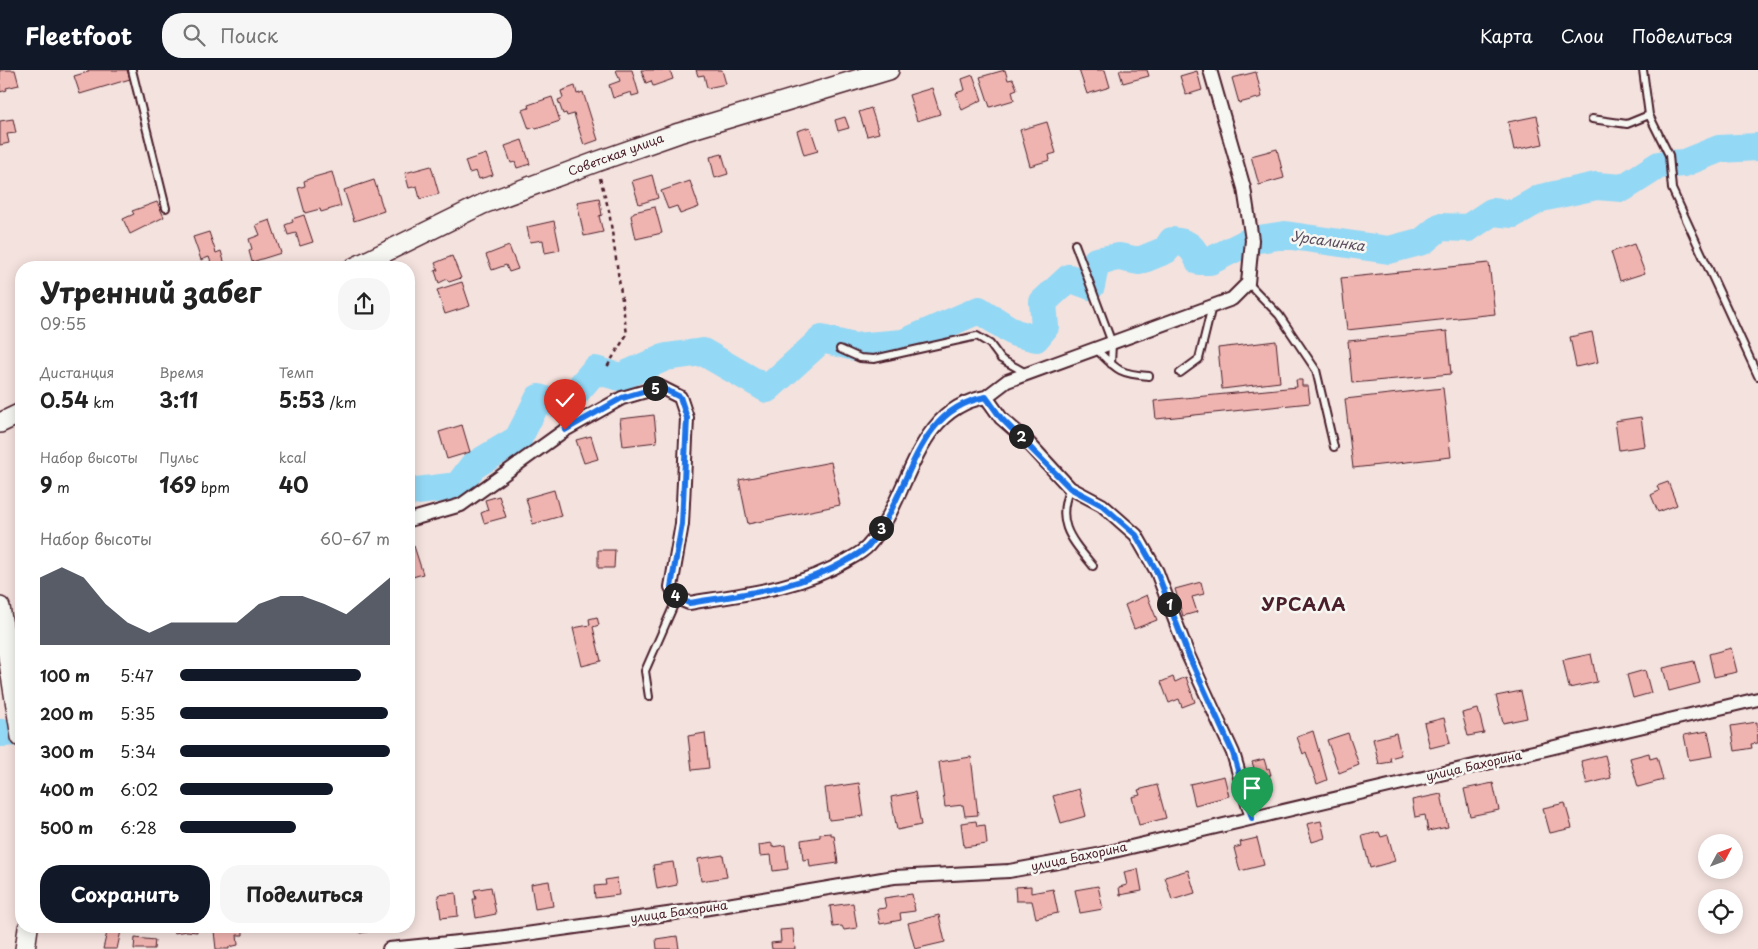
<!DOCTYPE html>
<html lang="ru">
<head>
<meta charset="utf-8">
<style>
	:root { --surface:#fff; --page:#f6f6f6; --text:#222; --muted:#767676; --accent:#111827 }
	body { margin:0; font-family:"Playpen Sans",sans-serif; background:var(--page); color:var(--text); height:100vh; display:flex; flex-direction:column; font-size:19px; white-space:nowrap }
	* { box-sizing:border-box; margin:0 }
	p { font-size:16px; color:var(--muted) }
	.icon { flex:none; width:28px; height:28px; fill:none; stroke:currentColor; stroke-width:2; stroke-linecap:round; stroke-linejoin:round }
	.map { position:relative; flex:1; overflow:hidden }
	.side { position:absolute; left:15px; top:191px; width:400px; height:672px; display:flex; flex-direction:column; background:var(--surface); border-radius:20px; box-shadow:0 2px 12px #0003 }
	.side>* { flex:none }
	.needle { width:32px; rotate:49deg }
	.buttons { position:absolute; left:1698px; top:764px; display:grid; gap:10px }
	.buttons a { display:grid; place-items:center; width:45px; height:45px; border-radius:50%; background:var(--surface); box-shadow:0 2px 12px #0003; font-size:25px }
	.pin { position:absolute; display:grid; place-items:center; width:42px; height:42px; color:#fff; margin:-51px -21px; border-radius:50% 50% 50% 0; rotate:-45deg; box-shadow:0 0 5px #0007 }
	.pin .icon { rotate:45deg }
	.km { position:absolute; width:25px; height:25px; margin:-12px; border-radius:50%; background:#222; color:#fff; font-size:14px; line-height:25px; text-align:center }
	.round { display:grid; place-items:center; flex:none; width:52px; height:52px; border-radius:20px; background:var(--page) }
	.head { display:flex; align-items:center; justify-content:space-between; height:85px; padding:0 25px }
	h1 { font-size:28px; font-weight:700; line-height:38px }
	.stats { display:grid; grid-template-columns:repeat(3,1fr); gap:8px; height:85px; padding:5px 25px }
	.stats div { display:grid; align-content:center }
	.stats b { font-size:21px; font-weight:700 }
	.stats small { font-size:14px; font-weight:400 }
	.stats p { font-size:14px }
	.chart { height:140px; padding:10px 25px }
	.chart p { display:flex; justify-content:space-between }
	.chart svg { width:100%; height:90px; margin-top:5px; fill:var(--accent); opacity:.7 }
	.cta { display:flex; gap:10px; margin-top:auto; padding:10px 25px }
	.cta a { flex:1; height:58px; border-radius:20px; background:var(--accent); color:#fff; font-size:20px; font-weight:700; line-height:58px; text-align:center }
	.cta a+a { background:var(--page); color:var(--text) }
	ul { padding:0 25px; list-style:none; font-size:16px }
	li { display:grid; grid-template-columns:80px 60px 1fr; align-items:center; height:38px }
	li i { height:12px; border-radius:6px; background:var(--accent) }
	header { display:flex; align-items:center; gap:30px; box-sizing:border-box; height:70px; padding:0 25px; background:var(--accent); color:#fff }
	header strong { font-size:24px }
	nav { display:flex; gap:28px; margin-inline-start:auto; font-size:18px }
	.search { width:350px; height:45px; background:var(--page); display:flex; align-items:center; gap:12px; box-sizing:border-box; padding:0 18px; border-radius:20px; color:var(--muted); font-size:19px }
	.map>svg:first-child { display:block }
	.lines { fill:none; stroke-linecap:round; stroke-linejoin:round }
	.river { stroke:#93d8f5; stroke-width:28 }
	.building { fill:#f0b4b0; stroke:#4a1f2b }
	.lane-casing { stroke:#4a1f2b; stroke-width:10 }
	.street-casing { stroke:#4a1f2b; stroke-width:16 }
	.secondary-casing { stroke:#4a1f2b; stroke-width:22 }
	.path { stroke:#4a1f2b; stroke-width:2.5; stroke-dasharray:4 4; stroke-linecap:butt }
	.lane { stroke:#f6f6f2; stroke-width:6 }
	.street { stroke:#f6f6f2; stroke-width:12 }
	.secondary { stroke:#f6f6f2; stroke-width:19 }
	.route-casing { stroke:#fff; stroke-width:10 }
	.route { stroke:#1a73e8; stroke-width:6 }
	.labels { text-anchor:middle; stroke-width:5; stroke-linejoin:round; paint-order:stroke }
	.street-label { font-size:12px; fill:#4a1f2b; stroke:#f6f6f2 }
	.water-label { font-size:14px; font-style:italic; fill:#5c4d5e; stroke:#f6f6f2 }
	.district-label { font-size:18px; font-weight:bold; letter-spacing:1px; fill:#4a1f2b; stroke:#f6f6f2 }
</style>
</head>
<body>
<header>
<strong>Fleetfoot</strong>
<div class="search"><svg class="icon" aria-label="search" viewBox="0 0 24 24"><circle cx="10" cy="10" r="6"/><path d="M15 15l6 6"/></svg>Поиск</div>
<nav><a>Карта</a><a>Слои</a><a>Поделиться</a></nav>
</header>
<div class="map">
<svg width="1758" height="879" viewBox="0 0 1758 879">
	<rect width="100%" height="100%" fill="#f4e2de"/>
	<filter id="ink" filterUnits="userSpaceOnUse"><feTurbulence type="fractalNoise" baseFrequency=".02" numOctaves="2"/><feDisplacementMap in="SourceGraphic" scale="10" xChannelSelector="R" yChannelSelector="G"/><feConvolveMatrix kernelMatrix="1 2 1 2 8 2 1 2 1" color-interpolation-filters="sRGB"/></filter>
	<g filter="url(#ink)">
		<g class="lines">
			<path class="river" d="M409 422 458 416 473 396 518 369 539 328 564 336 595 300 620 307 666 287 703 282 767 319 822 269 854 277 903 273 979 240 1015 263 1036 268 1045 257 1043 232 1069 208 1091 216 1096 191 1119 187 1139 191 1166 180 1172 171C1188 172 1193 177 1199 191H1210L1252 170 1285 165 1389 180 1423 171 1440 157 1468 158 1492 142 1513 144 1541 128 1596 116 1623 118 1659 95 1684 93 1719 79 1758 77
				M0 663 21 662"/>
		</g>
		<path class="building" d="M0 0H15L19 15 6 18 7 20 0 22Z
			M88 0H127L130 9 80 24 74 6 88 2Z
			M616 0H632L639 24 632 26 631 22 613 28 609 15 620 11Z
			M641 0H670L673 9 653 16 651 11 646 13Z
			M696 0H722L726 14 707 18 704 5 698 6Z
			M1005 0 1008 10 1013 9 1017 19 1012 21 1014 30 990 37 980 7Z
			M1079 0H1105L1110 17 1087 24Z
			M1119 0H1147L1149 6 1123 13Z
			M1197 1 1202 20 1186 25 1180 6Z
			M1256 2 1262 27 1239 33 1232 8Z
			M973 5 982 30 962 40 956 23 965 20 962 9Z
			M575 16 577 24 583 22 598 70 584 75 574 44 567 46 566 43 563 44 558 30 563 28 561 21Z
			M932 18 940 44 917 51 909 25Z
			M552 27 560 51 536 59 535 57 529 59 522 40 529 38 528 35Z
			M871 38 879 63 867 66 859 42Z
			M1537 46 1543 74 1514 80 1508 52Z
			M845 47 849 58 838 61 835 50Z
			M13 49 16 63 7 64 9 73 0 75V51Z
			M1047 52 1056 83 1049 85 1050 90 1030 96 1020 60Z
			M810 57 818 81 804 85 797 61Z
			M522 70 530 94 517 98 515 92 511 93 505 76Z
			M1277 79 1284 108 1259 115 1251 86Z
			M486 84 493 105 479 109 476 101 469 103 465 91Z
			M722 84 728 104 715 108 710 87Z
			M431 96 439 124 420 129 417 116 409 118 405 103Z
			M332 102 341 136 321 142 320 139 305 143 298 118 305 116 304 111 311 108Z
			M652 105 658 128 639 134 632 111Z
			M374 110 384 141 354 151 344 120Z
			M690 111 699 137 680 144 677 136 668 139 661 121Z
			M599 128 602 145 599 146 603 162 584 166 577 132Z
			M157 132 164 147 130 164 123 149 134 144 132 141Z
			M655 137 662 163 636 169 631 146 634 142Z
			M304 145 313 172 300 176 296 163 288 165 285 155 293 152 292 149Z
			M270 150 281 183 252 192 249 181 252 179 249 169 260 165 256 155Z
			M554 151 560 180 545 183 543 170 530 172 527 157Z
			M209 162 216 183 221 181 226 198H213L209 187 201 190 193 167Z
			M1634 174 1645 203 1620 211 1611 182Z
			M509 176 518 199 509 202 506 195 492 200 486 185Z
			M452 186 461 208 449 212 447 209 439 213 435 201 438 200 435 193Z
			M1489 193 1495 244 1347 260 1341 208Z
			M462 212 470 236 445 244 437 220Z
			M1447 261 1451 304 1352 313 1348 271Z
			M1592 262 1598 292 1576 297 1570 267Z
			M1276 271 1280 312 1222 319 1218 278Z
			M1296 310H1302V316H1308L1310 333 1156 349 1154 331 1297 317Z
			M1443 318 1451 387 1353 398 1345 329Z
			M654 345 657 372 623 376 620 349Z
			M1641 347 1645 376 1619 380 1615 351Z
			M462 355 470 382 447 389 439 362Z
			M591 366 598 389 584 393 576 370Z
			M831 392 840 435 748 454 739 410Z
			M1668 412 1677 435 1658 442 1651 425 1659 421 1657 416Z
			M554 420 561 446 533 454 526 428Z
			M499 426 506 447 484 453 481 443 488 440 485 430Z
			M414 476 423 504 409 508V478Z
			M598 480H615L614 498H598Z
			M1201 512 1204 524 1192 527 1197 542 1183 546 1175 519Z
			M1147 525 1157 550 1134 559 1125 535Z
			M597 547 599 555 593 557 601 591 582 596 573 558 590 555 589 549Z
			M1731 578 1737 602 1714 607 1709 584Z
			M1591 584 1597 612 1569 618 1563 590Z
			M1694 591 1700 613 1669 621 1663 598Z
			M1645 600 1651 623 1633 628 1627 605Z
			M1173 607 1175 612 1186 607 1195 632 1182 637 1179 629 1169 633 1161 612Z
			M1521 621 1527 648 1503 653 1496 626Z
			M1478 639 1484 663 1468 666 1462 643Z
			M1444 648 1450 673 1430 678 1424 653Z
			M1757 652 1758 673 1751 674 1752 678 1735 681 1731 656Z
			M1313 661 1327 710 1317 714 1306 682 1303 684 1297 667Z
			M1708 661 1713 686 1689 690 1684 665Z
			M705 663 709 698 692 700 688 666Z
			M1348 663 1359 695 1339 703 1327 670Z
			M1396 663 1401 685 1390 688 1391 692 1379 694 1373 669Z
			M1649 683 1650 689 1657 687 1663 710 1638 717 1630 688Z
			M1605 685 1611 708 1587 714 1581 691Z
			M971 687 978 745 965 746 963 735 945 737 939 692Z
			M1264 689 1267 699 1269 698 1271 705H1269L1273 719 1251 725 1244 701 1254 698 1252 692Z
			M1224 706 1229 726 1195 735 1190 714Z
			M859 713 864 746 829 750 825 718Z
			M1493 713 1499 740 1470 746 1464 719Z
			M1157 715 1166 748 1139 755 1132 727 1140 725 1138 720Z
			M1079 719 1086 746 1061 753 1053 726Z
			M915 722 921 755 897 760 891 727Z
			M1441 724 1448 757 1428 761 1425 745 1415 747 1412 730Z
			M1565 733 1572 758 1550 763 1543 738Z
			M976 751 977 756 985 755 987 774 964 777 961 753Z
			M1321 751 1325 768 1312 772 1307 754Z
			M1379 762 1381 767 1388 765 1395 791 1370 798 1362 766Z
			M831 763V765H834L838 793 810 797 809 789 803 790 801 770 820 767V764Z
			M1257 768 1264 795 1240 801 1234 778 1241 776 1240 772Z
			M772 773V777L785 775 788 799 773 801 771 785 760 786 759 775Z
			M723 785 727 807 701 811 698 789Z
			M673 792 677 815 657 819 653 795Z
			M1138 799 1142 821 1120 825 1119 817 1127 815 1124 802Z
			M1188 800 1195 823 1172 830 1165 807Z
			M617 808 619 825 595 828 594 816 606 815 605 810Z
			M549 811 553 836 535 839 531 814Z
			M1031 816V823L1053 819 1058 843 1036 848 1032 831H1016L1015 817Z
			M1098 816 1103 839 1080 843 1075 820Z
			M491 817 496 844 476 848 473 829H476L474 820Z
			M456 823 458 846 441 848 438 825Z
			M912 824 915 841 900 843 901 850 880 854 877 839 886 838 884 828Z
			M853 833 857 858 844 860 842 856 833 857 830 836Z
			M939 845 945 872 915 879 908 853Z
			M108 858 121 861 117 879H103Z
			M174 858H197V862L187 861 174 863Z
			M243 858V865H237L238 875 229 877V879H216L214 861Z
			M359 858H388L360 863Z
			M793 859 795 879H772L771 873 781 872 780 860Z
			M677 866 679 879H657L656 869Z
			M135 868 155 870 154 879H134Z"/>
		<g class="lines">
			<defs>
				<path id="lane" d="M132 0 166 138
					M1643 0 1649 45 1669 85 1672 119 1758 306
					M1592 49 1627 54 1649 45
					M1075 174 1112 273 1111 294
					M1248 213 1279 245 1316 300 1334 377
					M840 279 860 288 874 289 977 266 990 274 1001 289 1026 303
					M1096 279C1117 300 1119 304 1149 306
					M1180 303 1199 289 1212 236
					M1070 418C1055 453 1071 469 1093 496
					M649 627 645 601 677 528"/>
				<path id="street" d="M1210 0 1244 118 1252 170 1248 213 1232 229 1007 311 986 327 1001 348 1024 368 1070 418 1102 435 1136 465 1157 502 1188 585 1233 683 1252 748
					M409 450 461 435 565 360 622 328 660 317 680 327 687 348 682 454 671 517 677 528 689 533C744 524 798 519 846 491 853 487 863 482 868 476 911 429 912 339 986 327
					M389 879 498 868 703 839 894 807 1009 801 1097 785 1758 629"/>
				<path id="secondary" d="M353 198 483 134 596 92 679 63 889 0
					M0 353 21 343
					M0 537 21 667
					M25 879 28 858"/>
			</defs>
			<use href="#lane" class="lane-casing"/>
			<use href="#street" class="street-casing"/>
			<use href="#secondary" class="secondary-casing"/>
			<path class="path" d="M600 108 609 141 627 264 607 297"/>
			<use href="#lane" class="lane"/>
			<use href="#street" class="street"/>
			<use href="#secondary" class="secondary"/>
		</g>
	</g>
	<g class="lines" filter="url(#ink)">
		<defs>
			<path id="route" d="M565 360 622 328 660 317 680 327 687 348 682 454 671 517 677 528 689 533C744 524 798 519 846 491 853 487 863 482 868 476 911 428 911 340 986 327L1001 348 1070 418 1102 435 1136 465 1157 502 1188 584 1233 683 1252 748"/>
		</defs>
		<use href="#route" class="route-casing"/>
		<use href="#route" class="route"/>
	</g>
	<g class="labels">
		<g class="street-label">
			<text transform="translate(616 85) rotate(-20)" y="4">Советская улица</text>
			<text transform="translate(1474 696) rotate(-13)" y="4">улица Бахорина</text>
			<text transform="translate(1079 787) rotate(-12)" y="4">улица Бахорина</text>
			<text transform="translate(679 842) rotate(-8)" y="4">улица Бахорина</text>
		</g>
		<g class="water-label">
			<text transform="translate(1328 171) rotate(8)" y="5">Урсалинка</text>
		</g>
		<g class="district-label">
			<text x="1304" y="541">УРСАЛА</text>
		</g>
	</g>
</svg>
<div class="buttons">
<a><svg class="needle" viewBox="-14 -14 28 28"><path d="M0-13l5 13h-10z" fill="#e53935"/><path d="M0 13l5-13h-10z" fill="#767676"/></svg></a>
<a><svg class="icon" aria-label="locate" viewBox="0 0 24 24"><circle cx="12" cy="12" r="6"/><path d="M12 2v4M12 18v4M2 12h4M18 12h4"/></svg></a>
</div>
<div class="pin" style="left:1252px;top:748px;background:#1e9e55"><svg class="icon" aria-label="arrive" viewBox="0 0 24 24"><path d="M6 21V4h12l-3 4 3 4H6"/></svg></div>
<div class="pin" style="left:565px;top:360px;background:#d93025"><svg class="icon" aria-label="check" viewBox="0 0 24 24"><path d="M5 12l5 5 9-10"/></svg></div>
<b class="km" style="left:1169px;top:534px">1</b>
<b class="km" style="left:1021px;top:366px">2</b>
<b class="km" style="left:881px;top:458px">3</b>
<b class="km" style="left:675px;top:525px">4</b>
<b class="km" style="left:655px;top:318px">5</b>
<section class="side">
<div class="head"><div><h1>Утренний забег</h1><p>09:55</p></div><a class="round"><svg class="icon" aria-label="share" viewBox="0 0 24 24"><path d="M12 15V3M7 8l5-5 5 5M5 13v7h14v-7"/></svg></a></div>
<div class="stats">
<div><p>Дистанция</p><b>0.54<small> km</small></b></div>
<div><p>Время</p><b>3:11</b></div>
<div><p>Темп</p><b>5:53<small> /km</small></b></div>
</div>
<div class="stats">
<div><p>Набор высоты</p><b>9<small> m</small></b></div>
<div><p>Пульс</p><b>169<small> bpm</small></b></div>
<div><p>kcal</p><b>40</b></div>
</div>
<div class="chart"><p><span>Набор высоты</span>60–67 m</p>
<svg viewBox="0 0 160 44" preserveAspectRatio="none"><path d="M0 44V11L10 6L20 11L30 24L40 33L50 38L60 33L70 33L80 33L90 33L100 24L110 20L120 20L130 24L140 29L150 20L160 11V44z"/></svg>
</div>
<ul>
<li><b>100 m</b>5:47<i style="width:86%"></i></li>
<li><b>200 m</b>5:35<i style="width:99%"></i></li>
<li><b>300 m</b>5:34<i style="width:100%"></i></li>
<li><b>400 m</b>6:02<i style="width:73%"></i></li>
<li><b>500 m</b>6:28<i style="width:55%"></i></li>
</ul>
<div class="cta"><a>Сохранить</a><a>Поделиться</a></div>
</section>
</div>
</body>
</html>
